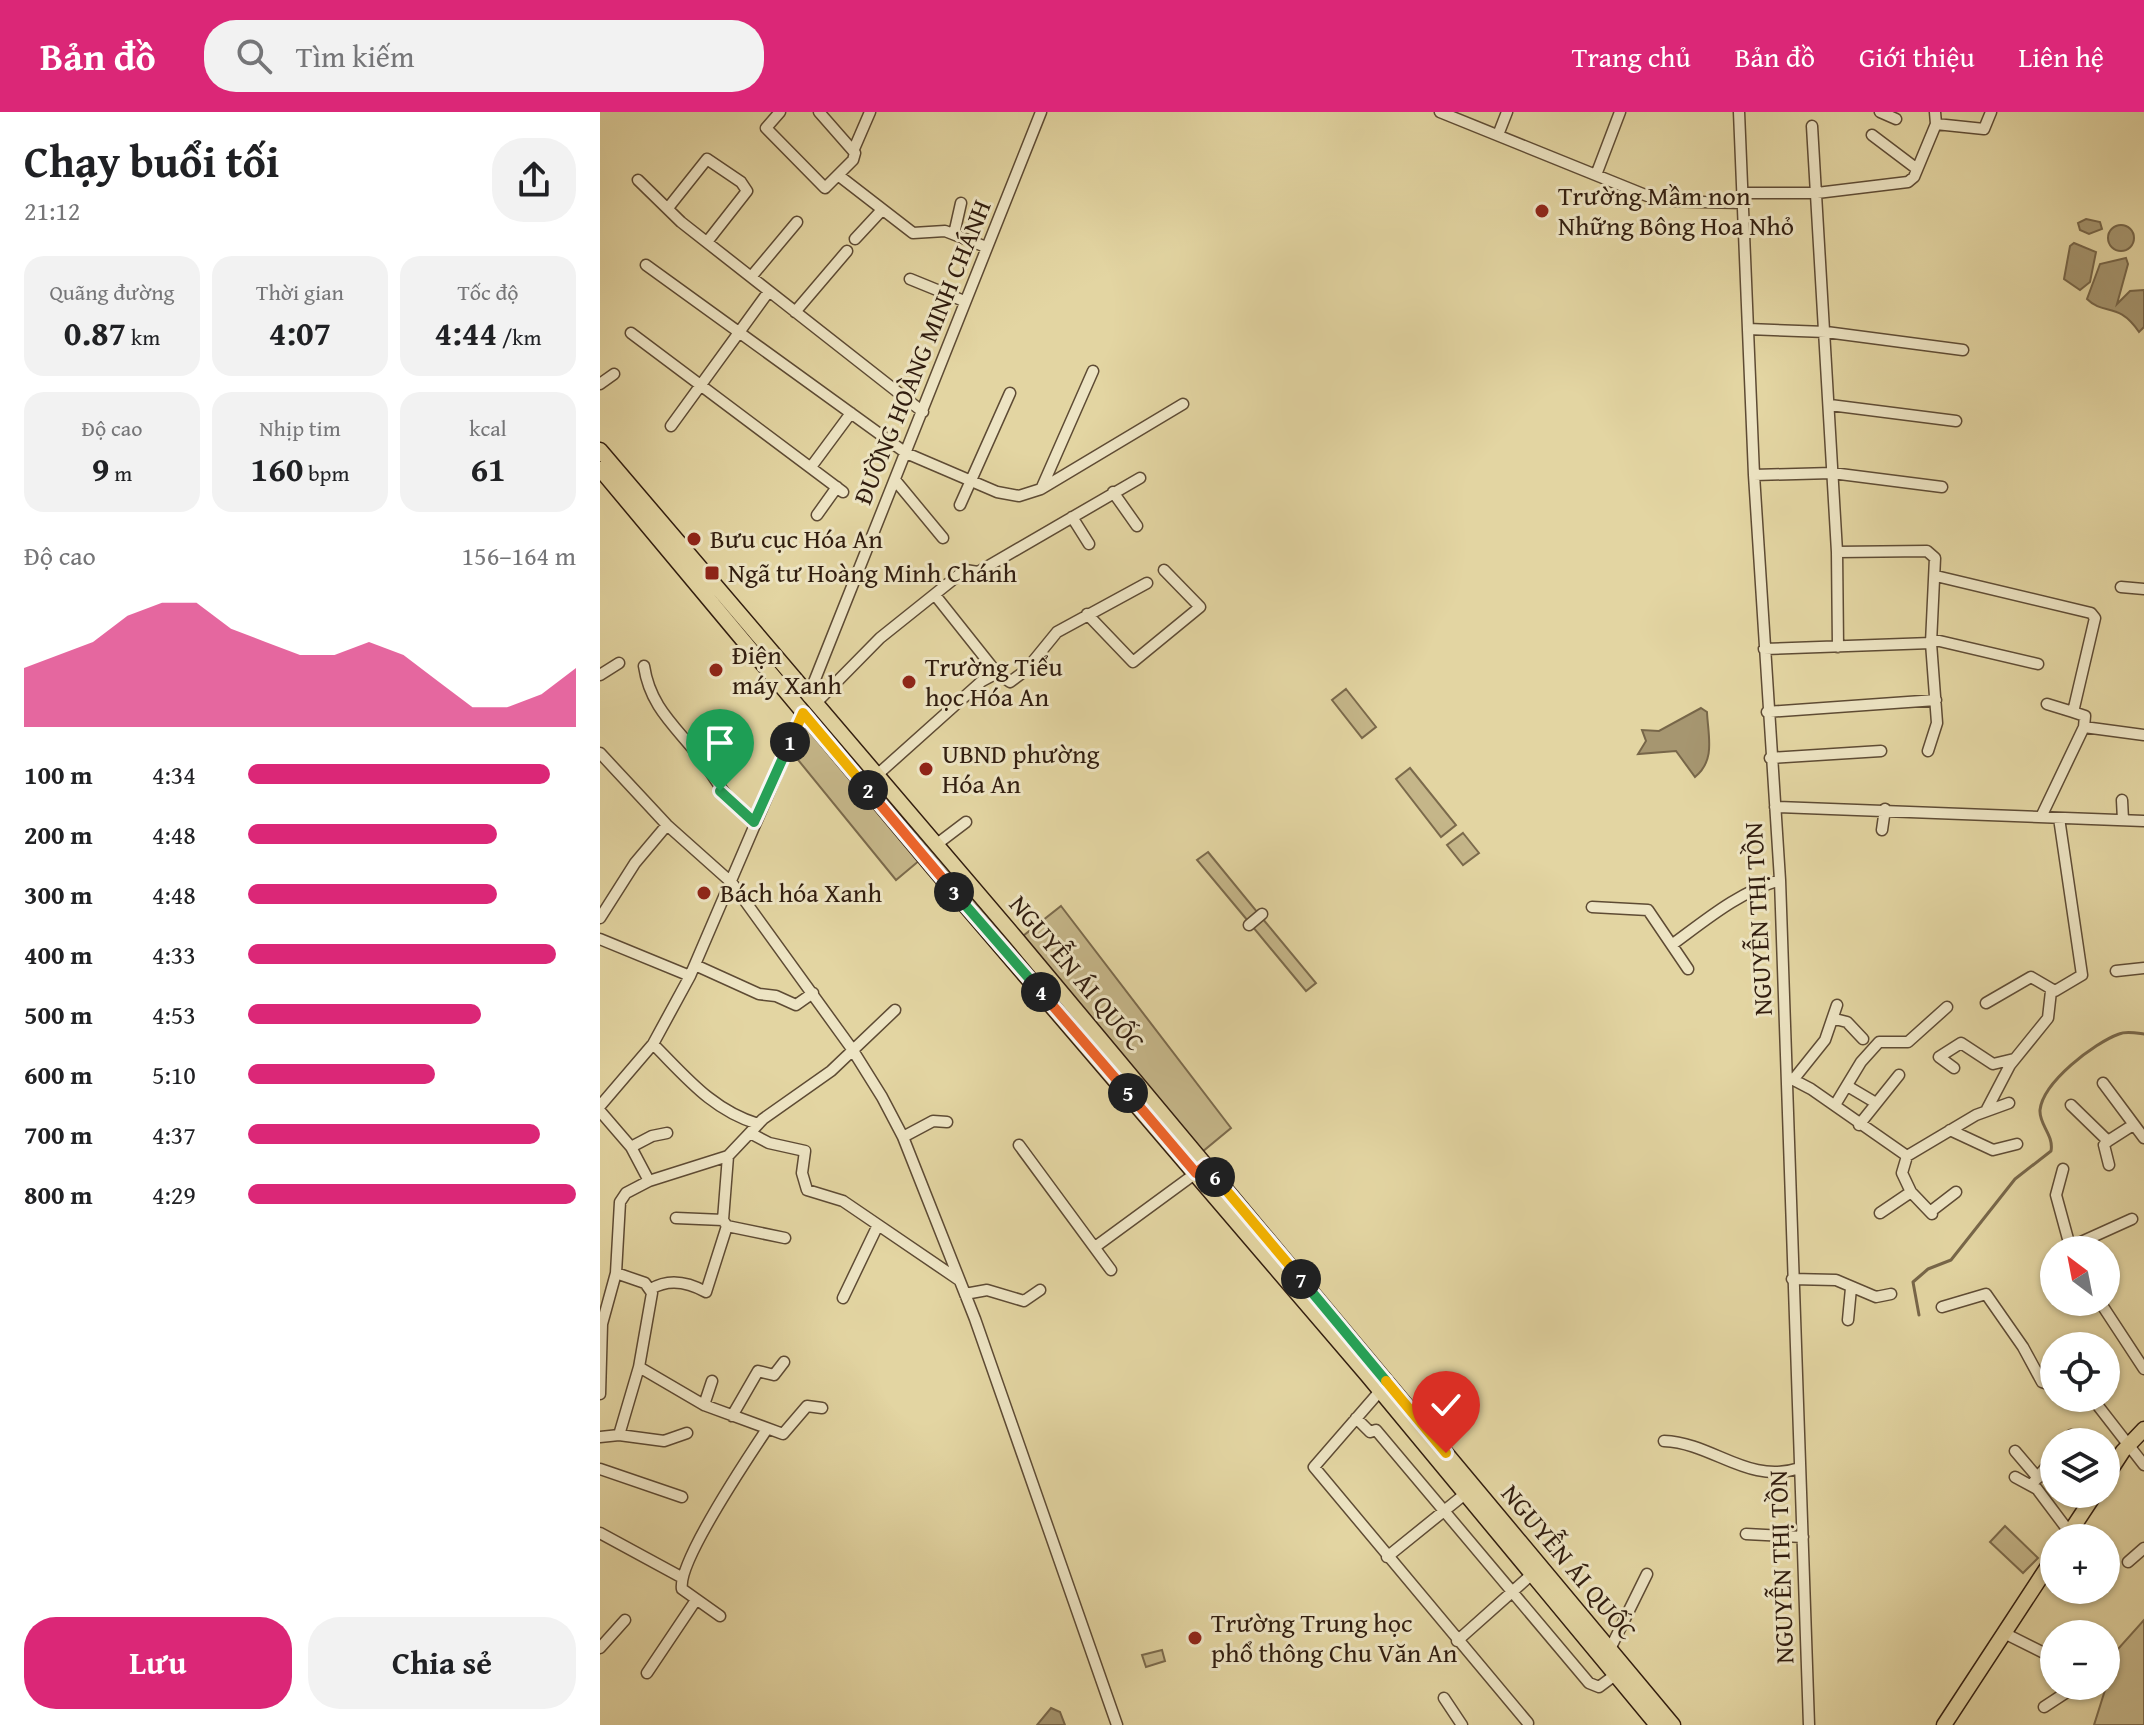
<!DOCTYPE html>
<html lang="vi">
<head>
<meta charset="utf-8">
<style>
	:root { --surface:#fff; --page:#f2f2f2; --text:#202124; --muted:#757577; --accent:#db2777 }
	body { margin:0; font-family:"Gentium Book Plus",serif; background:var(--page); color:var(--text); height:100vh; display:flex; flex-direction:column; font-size:30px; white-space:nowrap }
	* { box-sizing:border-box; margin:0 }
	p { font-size:26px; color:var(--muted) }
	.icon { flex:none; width:44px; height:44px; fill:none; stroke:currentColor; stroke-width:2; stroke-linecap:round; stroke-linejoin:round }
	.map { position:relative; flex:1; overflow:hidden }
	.drawer { display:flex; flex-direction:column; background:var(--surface); width:600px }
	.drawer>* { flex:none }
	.needle { width:52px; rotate:328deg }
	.fabs { position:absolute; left:1440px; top:1124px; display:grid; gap:16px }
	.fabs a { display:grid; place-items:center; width:80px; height:80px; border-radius:50%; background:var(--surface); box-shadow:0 2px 6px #0004; font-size:40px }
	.pin { position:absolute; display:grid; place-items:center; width:68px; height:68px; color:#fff; margin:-82px -34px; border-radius:50% 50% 50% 0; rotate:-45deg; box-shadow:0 0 8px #0007 }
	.pin .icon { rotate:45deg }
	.km { position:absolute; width:40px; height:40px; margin:-20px; border-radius:50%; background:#222; color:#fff; font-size:22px; line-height:40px; text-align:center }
	.round { display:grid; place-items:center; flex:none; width:84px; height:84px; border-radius:32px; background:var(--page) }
	.summary { display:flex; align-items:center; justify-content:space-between; height:136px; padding:0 24px }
	h1 { font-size:44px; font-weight:800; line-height:60px }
	.stats { display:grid; grid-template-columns:repeat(3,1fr); gap:12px; height:136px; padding:8px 24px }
	.stats div { display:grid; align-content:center; border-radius:20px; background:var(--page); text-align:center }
	.stats b { font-size:34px; font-weight:800 }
	.stats small { font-size:22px; font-weight:400 }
	.stats p { font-size:22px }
	.chart { height:224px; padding:16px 24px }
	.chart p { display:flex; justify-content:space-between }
	.chart svg { width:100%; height:144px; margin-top:8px; fill:var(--accent); opacity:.7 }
	.button { display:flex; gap:16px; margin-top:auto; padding:16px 24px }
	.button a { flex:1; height:92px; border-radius:32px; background:var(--accent); color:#fff; font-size:32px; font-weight:800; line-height:92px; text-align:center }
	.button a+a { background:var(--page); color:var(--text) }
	ul { padding:0 24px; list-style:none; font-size:26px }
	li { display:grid; grid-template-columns:128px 96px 1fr; align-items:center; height:60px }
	li i { height:20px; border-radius:10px; background:var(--accent) }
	header { display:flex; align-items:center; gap:48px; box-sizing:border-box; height:112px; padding:0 40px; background:var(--accent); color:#fff }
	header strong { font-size:38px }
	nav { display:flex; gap:44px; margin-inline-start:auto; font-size:28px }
	.search { width:560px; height:72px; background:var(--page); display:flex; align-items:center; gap:20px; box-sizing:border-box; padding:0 28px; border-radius:32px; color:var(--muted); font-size:30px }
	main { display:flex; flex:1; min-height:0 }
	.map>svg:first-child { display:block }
	.green { fill:#c5b689; stroke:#7b6a4c; stroke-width:2 }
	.water { fill:#a69670; stroke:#776649; stroke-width:2 }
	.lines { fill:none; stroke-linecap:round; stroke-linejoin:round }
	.stream { stroke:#776649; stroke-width:3 }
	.minor-casing { stroke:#5e4b34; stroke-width:13 }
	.major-casing { stroke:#311d0f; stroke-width:17 }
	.minor { stroke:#ede4c3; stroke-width:10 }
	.major { stroke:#e3d5a2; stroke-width:14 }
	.split-1-casing { stroke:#fff; stroke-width:16 }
	.split-2-casing { stroke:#fff; stroke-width:16 }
	.split-3-casing { stroke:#fff; stroke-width:16 }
	.split-4-casing { stroke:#fff; stroke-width:16 }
	.split-5-casing { stroke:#fff; stroke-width:16 }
	.split-6-casing { stroke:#fff; stroke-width:16 }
	.split-7-casing { stroke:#fff; stroke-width:16 }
	.split-8-casing { stroke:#fff; stroke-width:16 }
	.split-9-casing { stroke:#fff; stroke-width:16 }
	.split-1 { stroke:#22a559; stroke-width:10 }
	.split-2 { stroke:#f5b400; stroke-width:10 }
	.split-3 { stroke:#f0652b; stroke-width:10 }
	.split-4 { stroke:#22a559; stroke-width:10 }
	.split-5 { stroke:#f0652b; stroke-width:10 }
	.split-6 { stroke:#f0652b; stroke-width:10 }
	.split-7 { stroke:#f5b400; stroke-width:10 }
	.split-8 { stroke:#22a559; stroke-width:10 }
	.split-9 { stroke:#f5b400; stroke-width:10 }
	.poi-dot { fill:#8f2418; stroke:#ede4c3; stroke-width:3 }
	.labels { text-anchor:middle; stroke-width:6; stroke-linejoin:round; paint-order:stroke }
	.poi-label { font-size:26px; fill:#311d0f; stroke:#ede4c3; text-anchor:start }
	.street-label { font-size:26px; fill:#311d0f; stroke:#ede4c3 }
</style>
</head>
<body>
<header>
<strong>Bản đồ</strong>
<div class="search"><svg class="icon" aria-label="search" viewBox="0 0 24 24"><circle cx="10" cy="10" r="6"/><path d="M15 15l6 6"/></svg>Tìm kiếm</div>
<nav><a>Trang chủ</a><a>Bản đồ</a><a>Giới thiệu</a><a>Liên hệ</a></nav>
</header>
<main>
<section class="drawer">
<div class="summary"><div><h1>Chạy buổi tối</h1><p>21:12</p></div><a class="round"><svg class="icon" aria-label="share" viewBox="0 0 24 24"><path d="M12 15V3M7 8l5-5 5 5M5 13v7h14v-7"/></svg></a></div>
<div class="stats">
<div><p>Quãng đường</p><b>0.87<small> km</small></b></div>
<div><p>Thời gian</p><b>4:07</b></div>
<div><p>Tốc độ</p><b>4:44<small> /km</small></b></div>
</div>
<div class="stats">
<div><p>Độ cao</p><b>9<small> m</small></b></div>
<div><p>Nhịp tim</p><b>160<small> bpm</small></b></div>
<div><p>kcal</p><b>61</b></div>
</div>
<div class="chart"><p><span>Độ cao</span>156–164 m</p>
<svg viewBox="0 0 160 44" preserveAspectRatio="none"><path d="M0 44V26L10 22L20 18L30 10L40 6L50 6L60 14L70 18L80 22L90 22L100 18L110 22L120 30L130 38L140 38L150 34L160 26V44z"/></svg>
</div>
<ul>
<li><b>100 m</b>4:34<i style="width:92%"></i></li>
<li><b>200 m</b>4:48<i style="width:76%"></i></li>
<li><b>300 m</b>4:48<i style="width:76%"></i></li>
<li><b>400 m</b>4:33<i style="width:94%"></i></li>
<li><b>500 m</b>4:53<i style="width:71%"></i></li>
<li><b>600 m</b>5:10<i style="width:57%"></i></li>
<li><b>700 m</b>4:37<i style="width:89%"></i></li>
<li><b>800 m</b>4:29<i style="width:100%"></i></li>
</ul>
<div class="button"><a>Lưu</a><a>Chia sẻ</a></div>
</section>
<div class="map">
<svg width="1544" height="1613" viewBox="0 0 1544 1613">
	<rect width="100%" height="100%" fill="#e3d5a2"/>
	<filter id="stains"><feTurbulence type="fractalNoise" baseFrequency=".0025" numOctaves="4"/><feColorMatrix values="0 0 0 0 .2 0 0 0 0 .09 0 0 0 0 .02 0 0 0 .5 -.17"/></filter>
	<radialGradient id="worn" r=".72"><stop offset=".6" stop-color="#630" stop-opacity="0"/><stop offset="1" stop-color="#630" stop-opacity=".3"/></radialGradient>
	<path class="green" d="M746 577 776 615 762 626 732 588Z
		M202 608 320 748 296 768 190 638Z
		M810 656 856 713 841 725 796 667Z
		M863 721 879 741 863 753 847 733Z
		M608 740 658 801 648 809 597 748Z
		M461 794 631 1016 602 1040 423 824Z
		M662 806 716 871 706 879 652 814Z
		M1405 1414 1438 1446 1423 1461 1390 1430Z
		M1544 1508V1613H1494L1518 1537Z
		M562 1538 565 1549 546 1555 542 1543Z"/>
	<path class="water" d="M1486 107 1500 110 1502 117 1489 122 1480 118 1478 111Z
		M1508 126a13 13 0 1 1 26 0a13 13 0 1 1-26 0Z
		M1474 131 1496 140 1490 170 1480 178 1464 167 1470 134Z
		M1526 146 1528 152 1517 192 1530 179 1544 178V215L1539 220C1518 189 1504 204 1487 187L1500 152Z
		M1101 596 1107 600C1108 624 1116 648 1095 665L1076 639 1038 642 1046 629 1042 618 1059 619Z
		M451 1596 460 1600 465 1613H437Z"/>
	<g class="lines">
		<path class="stream" d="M1319 1203 1313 1170 1328 1157 1351 1148 1415 1067 1451 1039C1454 1023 1439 1013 1440 998 1443 970 1494 931 1519 922 1526 919 1536 921 1544 922"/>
		<defs>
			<path id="minor" d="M180 0 166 16 225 76 253 48 255 41 219 0
				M840 0 1060 89 1142 91
				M1139 0 1154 363 1180 768 1209 1613
				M1280 0 1296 7
				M1335 0 1336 12
				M1212 14 1237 440 1238 535
				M898 23 907 0
				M1272 23 1317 57
				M254 37 270 0
				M238 63 313 121 345 119 386 135
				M996 63 1020 0
				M38 68 81 110 323 300
				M1142 81H1217L1308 70 1314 65 1336 12 1384 17 1391 0
				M68 96 107 47 141 70 147 79 107 130
				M354 122 361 91
				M255 127 281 99
				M46 153 306 341 397 380 419 384 441 377 583 292
				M151 165 197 110
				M310 167 364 189
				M195 200 247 139
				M1148 217 1226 220 1363 238
				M31 221 243 380
				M0 272 14 262
				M1230 293 1356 309
				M71 314 169 179
				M211 355 251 301
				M1154 363 1232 361 1342 375
				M295 368 343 426
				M442 375 493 259
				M513 380 537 414
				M360 393 410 281
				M217 403 237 375
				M472 405 489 432
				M1237 440 1327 439 1335 446 1331 531 1337 611 1328 639
				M1336 464 1491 501 1495 506 1473 600 1485 604 1484 615 1441 705
				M1521 475 1544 477
				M335 483 397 561 410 570 426 558 457 520 547 471
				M487 502 533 550 600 495 564 458
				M1331 527 1438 552
				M1164 537 1331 531
				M44 554C50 594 74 613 98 643 121 673 122 685 154 710
				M0 563 19 551
				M208 585 441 0
				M215 592 280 526 365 458 378 460 540 366
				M1447 592 1473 600
				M1167 600 1336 588
				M1484 615 1544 623
				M0 641 67 713 132 771 252 937 282 985 303 1025 375 1207 517 1613
				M1170 646 1281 639
				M277 663 382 569 397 561
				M1522 688 1523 708
				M1175 695 1544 709
				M1282 718 1285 697
				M337 732 366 710
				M992 795 1048 798 1088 857
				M0 806 35 751 67 713
				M649 813 662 802
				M0 827 90 864
				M1073 832C1107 807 1139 780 1180 768
				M95 853 159 882 176 884 196 893 213 881
				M1516 859 1544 856
				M1386 891 1431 865 1455 879 1482 863 1459 706
				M1235 907 1247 910 1263 927
				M53 932C86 965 112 998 158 1012
				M1354 956 1339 945 1361 931 1393 952 1414 947
				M1188 965 1211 977 1307 1044 1376 1003 1409 991
				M1193 968 1225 928 1237 893
				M1503 971 1544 1026
				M1249 975 1276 991
				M1235 993 1261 950 1279 930H1308L1347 895
				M1471 993 1508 1029 1533 1013
				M0 994 53 932 90 864 203 601
				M1387 997 1410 953 1448 906 1451 879
				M0 999 31 1035 49 1069
				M1259 1013 1299 963
				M1350 1018 1393 1038 1417 1032
				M152 1022 169 1031 205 1039 202 1061 207 1078 243 1089 359 1168
				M303 1025 333 1009 347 1010
				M1508 1029 1504 1033 1509 1053
				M419 1033 511 1158
				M31 1035 52 1024 67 1021
				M1463 1057 1456 1083 1471 1138
				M1311 1080 1332 1102
				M1330 1100 1356 1080
				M1280 1101 1311 1080 1302 1061 1307 1044
				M76 1106 123 1108 127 1114 185 1126
				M123 1108 128 1044
				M495 1135 596 1061
				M1470 1135 1532 1107
				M1192 1167 1236 1168 1276 1185 1291 1182
				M51 1177C69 1166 88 1170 106 1180L127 1114
				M365 1182 387 1178 424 1189 440 1178
				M243 1186 277 1115
				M1500 1190 1544 1257
				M1342 1195 1386 1182 1423 1235 1442 1270 1454 1274
				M1248 1208 1251 1176
				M39 1255 19 1323 64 1329 87 1321
				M780 1279 714 1355 928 1611
				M0 1282 2 1212 16 1161
				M1492 1286 1544 1353
				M104 1293 112 1269
				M222 1296 207 1294 183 1322 104 1293 39 1255 52 1181 45 1171 16 1161 20 1090 26 1081 49 1069 128 1044 163 1007 231 959 295 898
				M132 1304 158 1259 174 1263 184 1250
				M756 1306 770 1320 776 1318 989 1571 999 1575 1015 1563
				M1471 1323 1491 1330
				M0 1325 19 1323
				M1064 1329C1114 1331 1147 1373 1200 1356
				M1415 1339 1438 1366
				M0 1357 82 1385
				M1415 1365 1437 1377 1470 1421
				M1433 1371 1447 1354
				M0 1421 81 1465
				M1146 1422 1203 1425
				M787 1445 865 1382
				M1528 1450 1544 1436
				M1471 1478 1475 1481
				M120 1504 82 1477C77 1451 149 1344 167 1317
				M1404 1521 1454 1546
				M857 1529 931 1463
				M0 1536 25 1508
				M1010 1537 1047 1462
				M47 1561 96 1488
				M844 1586 862 1613
				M1444 1595 1476 1574"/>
			<path id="major" d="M0 338 416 826 1073 1613
				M0 357 334 757 767 1263 1057 1613
				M1506 1365 1523 1339 1544 1317
				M1466 1426 1495 1382
				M1344 1613 1454 1445"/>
		</defs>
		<use href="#minor" class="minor-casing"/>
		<use href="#major" class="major-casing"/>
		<use href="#minor" class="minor"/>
		<use href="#major" class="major"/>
	</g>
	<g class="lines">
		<defs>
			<path id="split-1" d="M120 679 154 710 190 630"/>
			<path id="split-2" d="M190 630 203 601 268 678"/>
			<path id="split-3" d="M268 678 354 780"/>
			<path id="split-4" d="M354 780 441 880"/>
			<path id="split-5" d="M441 880 528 981"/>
			<path id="split-6" d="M528 981 596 1061 606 1053 615 1065"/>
			<path id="split-7" d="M615 1065 701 1167"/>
			<path id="split-8" d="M701 1167 786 1269"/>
			<path id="split-9" d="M786 1269 846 1341"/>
		</defs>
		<use href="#split-1" class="split-1-casing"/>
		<use href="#split-2" class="split-2-casing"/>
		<use href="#split-3" class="split-3-casing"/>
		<use href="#split-4" class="split-4-casing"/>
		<use href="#split-5" class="split-5-casing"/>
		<use href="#split-6" class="split-6-casing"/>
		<use href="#split-7" class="split-7-casing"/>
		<use href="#split-8" class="split-8-casing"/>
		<use href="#split-9" class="split-9-casing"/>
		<use href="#split-1" class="split-1"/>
		<use href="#split-2" class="split-2"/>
		<use href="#split-3" class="split-3"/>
		<use href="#split-4" class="split-4"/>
		<use href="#split-5" class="split-5"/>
		<use href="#split-6" class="split-6"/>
		<use href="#split-7" class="split-7"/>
		<use href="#split-8" class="split-8"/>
		<use href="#split-9" class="split-9"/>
	</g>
	<g class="poi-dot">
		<circle cx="942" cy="99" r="8"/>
		<circle cx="94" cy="427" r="8"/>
		<rect x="104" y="453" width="16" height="16" rx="4"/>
		<circle cx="116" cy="558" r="8"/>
		<circle cx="309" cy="570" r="8"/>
		<circle cx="326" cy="657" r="8"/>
		<circle cx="104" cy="781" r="8"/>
		<circle cx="595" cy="1526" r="8"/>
	</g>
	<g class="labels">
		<g class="poi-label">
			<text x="958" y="93">Trường Mầm non<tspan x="958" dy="30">Những Bông Hoa Nhỏ</tspan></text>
			<text x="110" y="436">Bưu cục Hóa An</text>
			<text x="128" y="470">Ngã tư Hoàng Minh Chánh</text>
			<text x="132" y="552">Điện<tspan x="132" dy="30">máy Xanh</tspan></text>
			<text x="325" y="564">Trường Tiểu<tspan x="325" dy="30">học Hóa An</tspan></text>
			<text x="342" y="651">UBND phường<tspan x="342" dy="30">Hóa An</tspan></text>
			<text x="120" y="790">Bách hóa Xanh</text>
			<text x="611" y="1520">Trường Trung học<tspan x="611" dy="30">phổ thông Chu Văn An</tspan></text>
		</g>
		<g class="street-label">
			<text transform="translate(322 240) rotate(-68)" y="9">ĐƯỜNG HOÀNG MINH CHÁNH</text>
			<text transform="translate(1158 807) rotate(-93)" y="9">NGUYỄN THỊ TỒN</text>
			<text transform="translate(477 861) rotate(50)" y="9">NGUYỄN ÁI QUỐC</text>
			<text transform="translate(969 1450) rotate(50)" y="9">NGUYỄN ÁI QUỐC</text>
			<text transform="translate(1181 1455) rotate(-92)" y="9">NGUYỄN THỊ TỒN</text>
		</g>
	</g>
	<rect width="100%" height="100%" filter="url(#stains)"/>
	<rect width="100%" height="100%" fill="url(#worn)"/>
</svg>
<div class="fabs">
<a><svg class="needle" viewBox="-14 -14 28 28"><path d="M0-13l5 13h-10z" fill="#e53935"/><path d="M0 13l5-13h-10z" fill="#757577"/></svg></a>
<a><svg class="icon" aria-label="locate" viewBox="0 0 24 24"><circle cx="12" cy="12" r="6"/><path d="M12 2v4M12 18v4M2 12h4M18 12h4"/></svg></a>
<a><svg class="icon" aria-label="layers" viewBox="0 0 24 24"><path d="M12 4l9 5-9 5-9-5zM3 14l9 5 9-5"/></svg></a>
<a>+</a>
<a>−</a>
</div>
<div class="pin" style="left:120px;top:679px;background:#1e9e55"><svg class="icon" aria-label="arrive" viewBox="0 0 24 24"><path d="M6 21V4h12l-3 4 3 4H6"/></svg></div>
<div class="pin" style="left:846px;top:1341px;background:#d93025"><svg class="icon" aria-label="check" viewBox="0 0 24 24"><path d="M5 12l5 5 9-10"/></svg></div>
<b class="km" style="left:190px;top:630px">1</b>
<b class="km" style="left:268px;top:678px">2</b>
<b class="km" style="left:354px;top:780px">3</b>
<b class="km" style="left:441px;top:880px">4</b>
<b class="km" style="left:528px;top:981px">5</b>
<b class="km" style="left:615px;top:1065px">6</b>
<b class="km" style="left:701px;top:1167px">7</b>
</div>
</main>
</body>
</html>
